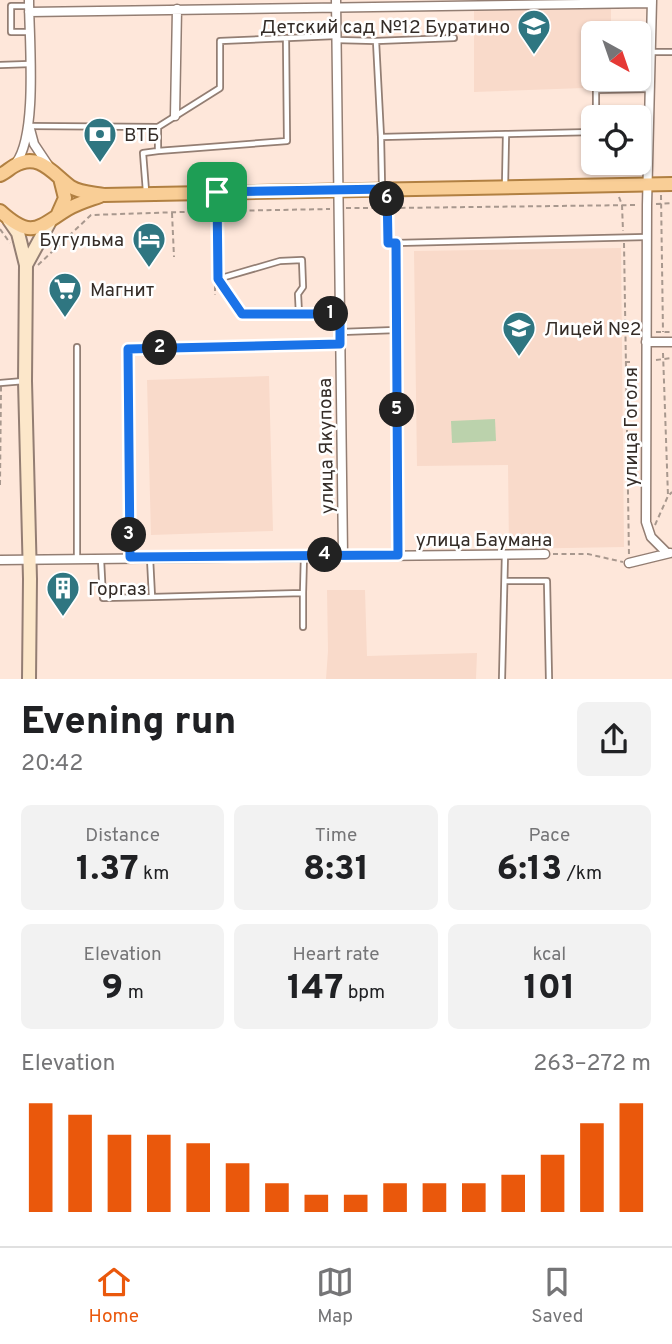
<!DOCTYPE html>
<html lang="en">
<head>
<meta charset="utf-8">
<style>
	:root { --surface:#fff; --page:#f2f2f2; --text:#202124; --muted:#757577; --line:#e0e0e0; --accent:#ea580c }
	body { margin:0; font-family:Overpass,sans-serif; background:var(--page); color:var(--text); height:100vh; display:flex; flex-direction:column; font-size:26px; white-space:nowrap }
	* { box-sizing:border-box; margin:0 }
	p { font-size:23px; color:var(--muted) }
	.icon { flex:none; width:38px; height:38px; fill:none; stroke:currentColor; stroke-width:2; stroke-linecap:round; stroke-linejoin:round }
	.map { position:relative; height:679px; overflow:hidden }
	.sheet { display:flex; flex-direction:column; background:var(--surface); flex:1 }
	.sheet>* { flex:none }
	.needle { width:46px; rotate:140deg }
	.fabs { position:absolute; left:581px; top:21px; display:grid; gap:14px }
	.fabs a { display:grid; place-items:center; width:70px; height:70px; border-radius:10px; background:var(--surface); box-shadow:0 2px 5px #0004; font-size:35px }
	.pin { position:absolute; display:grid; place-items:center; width:60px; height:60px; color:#fff; margin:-30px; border-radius:14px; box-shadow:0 4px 10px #0006 }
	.km { position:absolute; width:35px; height:35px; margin:-18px; border-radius:50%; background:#222; color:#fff; font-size:19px; line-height:35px; text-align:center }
	.round { display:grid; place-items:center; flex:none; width:74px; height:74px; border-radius:10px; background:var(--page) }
	.overview { display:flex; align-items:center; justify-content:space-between; height:119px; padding:0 21px }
	h1 { font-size:38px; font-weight:800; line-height:52px }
	.metrics { display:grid; grid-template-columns:repeat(3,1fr); gap:10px; height:119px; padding:7px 21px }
	.metrics div { display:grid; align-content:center; border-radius:10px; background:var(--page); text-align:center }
	.metrics b { font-size:35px; font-weight:800 }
	.metrics small { font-size:19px; font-weight:400 }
	.metrics p { font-size:19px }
	.chart { height:196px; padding:14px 21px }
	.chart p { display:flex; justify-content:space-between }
	.chart svg { width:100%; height:126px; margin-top:7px; stroke:var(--accent); stroke-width:6 }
	.menu { display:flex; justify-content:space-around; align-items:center; height:98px; border-top:2px solid var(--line); background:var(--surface); font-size:19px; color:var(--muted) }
	.menu a { display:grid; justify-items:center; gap:4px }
	.menu .selected { color:var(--accent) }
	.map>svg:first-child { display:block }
	.built { fill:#f9daca }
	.green { fill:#bbd2ac }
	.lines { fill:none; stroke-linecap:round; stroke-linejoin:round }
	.lane-casing { stroke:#937e73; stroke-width:8 }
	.street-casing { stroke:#937e73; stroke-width:11 }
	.secondary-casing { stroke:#937e73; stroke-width:16 }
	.primary-casing { stroke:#b18042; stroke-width:16 }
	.path { stroke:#a8988e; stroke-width:2; stroke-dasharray:5 3.5; stroke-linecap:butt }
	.lane { stroke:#fff; stroke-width:4.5 }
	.street { stroke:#fff; stroke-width:8 }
	.secondary { stroke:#fce7ca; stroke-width:12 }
	.primary { stroke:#f9ce96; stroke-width:12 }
	.route-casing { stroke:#fff; stroke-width:14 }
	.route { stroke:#1a73e8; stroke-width:9 }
	.labels { text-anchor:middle; stroke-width:5; stroke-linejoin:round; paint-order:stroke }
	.poi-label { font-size:19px; fill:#342c27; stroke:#fff; text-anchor:start }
	.street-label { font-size:19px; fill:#342c27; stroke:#fff }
</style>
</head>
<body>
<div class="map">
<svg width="672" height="679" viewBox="0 0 672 679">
	<rect width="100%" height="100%" fill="#fee7da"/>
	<path class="built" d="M611 8V33H593V79H611V87L474 92V10Z
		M621 248 624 547 509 549 508 465 417 466 414 251Z
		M269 376 273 531 151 535 147 380Z
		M327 590H365L367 656 477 653 476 679H326L328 651Z"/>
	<path class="green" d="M495 419 496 441 452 443 451 421Z"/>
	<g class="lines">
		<defs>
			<path id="lane" d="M28 6H11V32H29
				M337 40 376 41 381 137
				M376 41 454 38
				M652 52H672
				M0 65 30 64
				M596 117V90L649 89
				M30 126 157 127
				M158 151 287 141 286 38
				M382 186 381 137 506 134
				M505 186 506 134 593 132
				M146 191 143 153 158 151V127L220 88V41L335 36
				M387 192 388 243H396
				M217 195 218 279
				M299 314 298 294 303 287 302 260 280 261 218 279 242 314H339
				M341 332 396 330
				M0 383 24 381
				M398 555 396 243 646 237
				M130 557 128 349 340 344
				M77 558V347
				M150 558 152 597 303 593V627
				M101 560 103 598 152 597
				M505 581H547L549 679
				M303 593 304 555
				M502 679 505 554"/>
			<path id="street" d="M336 0 343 555
				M652 0 647 205 646 522 651 537 667 553
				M29 12 652 3
				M175 116 177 9
				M30 129 34 144 48 165
				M16 163C38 134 29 38 29 0
				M646 342H672
				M0 560 545 554
				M629 563 670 553"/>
			<path id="secondary" d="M9 220 18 233 26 265 25 381 30 579 29 679
				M26 265 49 223"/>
			<path id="primary" d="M0 175C5 173 9 169 14 166 39 151 53 174 71 187 80 193 94 193 104 195L672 184
				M0 211C32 240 37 228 68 209 78 203 89 200 100 196
				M57 216 65 198 60 178"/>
		</defs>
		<use href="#lane" class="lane-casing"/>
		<use href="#street" class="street-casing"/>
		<use href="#secondary" class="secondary-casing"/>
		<use href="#primary" class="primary-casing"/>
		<path class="path" d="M661 195 663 332
			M619 197 622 205 623 231
			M656 204 672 203
			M346 208H382
			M392 208 637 205
			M224 211 330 209
			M172 213 174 257
			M0 229 10 243
			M624 243 629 556
			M38 265 91 215 211 211
			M215 286V295
			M625 332 634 333
			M656 332H672
			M663 353 668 496
			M656 360 672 358
			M625 362H633
			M0 485 1 387
			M655 525 668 496 672 492
			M553 554H588L623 562"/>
		<use href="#lane" class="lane"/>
		<use href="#street" class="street"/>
		<use href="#secondary" class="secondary"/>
		<use href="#primary" class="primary"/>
	</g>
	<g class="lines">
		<defs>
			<path id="route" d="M387 189 388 243H396L398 555 130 557 128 349 340 344V314H242L218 279 217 192Z"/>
		</defs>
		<use href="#route" class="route-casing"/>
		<use href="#route" class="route"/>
	</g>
	<defs>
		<symbol id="school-pin" viewBox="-11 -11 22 30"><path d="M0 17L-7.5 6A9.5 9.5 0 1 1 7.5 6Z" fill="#2f7681" stroke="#fff"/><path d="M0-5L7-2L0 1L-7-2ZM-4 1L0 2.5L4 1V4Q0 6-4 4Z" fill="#fff"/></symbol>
		<symbol id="bank-pin" viewBox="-11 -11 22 30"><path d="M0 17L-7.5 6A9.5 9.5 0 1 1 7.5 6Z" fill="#2f7681" stroke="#fff"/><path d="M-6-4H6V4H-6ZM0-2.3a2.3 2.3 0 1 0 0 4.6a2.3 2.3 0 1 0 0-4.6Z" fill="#fff"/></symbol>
		<symbol id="hotel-pin" viewBox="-11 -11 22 30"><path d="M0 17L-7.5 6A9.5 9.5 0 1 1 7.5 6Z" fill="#2f7681" stroke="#fff"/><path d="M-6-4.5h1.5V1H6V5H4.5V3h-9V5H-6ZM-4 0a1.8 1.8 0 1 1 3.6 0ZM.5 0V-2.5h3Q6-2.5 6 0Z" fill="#fff"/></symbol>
		<symbol id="supermarket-pin" viewBox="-11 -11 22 30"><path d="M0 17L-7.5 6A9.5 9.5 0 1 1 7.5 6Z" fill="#2f7681" stroke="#fff"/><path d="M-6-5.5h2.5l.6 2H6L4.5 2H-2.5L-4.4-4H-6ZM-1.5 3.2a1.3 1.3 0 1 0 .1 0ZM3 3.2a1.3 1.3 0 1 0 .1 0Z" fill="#fff"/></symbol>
		<symbol id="building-pin" viewBox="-11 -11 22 30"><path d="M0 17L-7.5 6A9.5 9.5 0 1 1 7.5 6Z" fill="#2f7681" stroke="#fff"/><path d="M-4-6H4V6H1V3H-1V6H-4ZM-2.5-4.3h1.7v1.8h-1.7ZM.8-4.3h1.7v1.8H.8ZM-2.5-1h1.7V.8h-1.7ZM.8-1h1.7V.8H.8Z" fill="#fff"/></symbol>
	</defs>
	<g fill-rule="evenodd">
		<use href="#school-pin" x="515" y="7" width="38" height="52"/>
		<use href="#bank-pin" x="81" y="115" width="38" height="52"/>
		<use href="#hotel-pin" x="130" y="220" width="38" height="52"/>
		<use href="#supermarket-pin" x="46" y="270" width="38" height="52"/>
		<use href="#school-pin" x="500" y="309" width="38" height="52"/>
		<use href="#building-pin" x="44" y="569" width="38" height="52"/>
	</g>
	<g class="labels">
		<g class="poi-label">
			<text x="510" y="33" text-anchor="end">Детский сад №12 Буратино</text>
			<text x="124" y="141">ВТБ</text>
			<text x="124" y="246" text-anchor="end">Бугульма</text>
			<text x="90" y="296">Магнит</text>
			<text x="544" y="335">Лицей №2</text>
			<text x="88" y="595">Горгаз</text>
		</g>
		<g class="street-label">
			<text transform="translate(630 427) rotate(-90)" y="7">улица Гоголя</text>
			<text transform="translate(325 446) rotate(-91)" y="7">улица Якупова</text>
			<text x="484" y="546">улица Баумана</text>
		</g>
	</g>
</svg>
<div class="fabs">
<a><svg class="needle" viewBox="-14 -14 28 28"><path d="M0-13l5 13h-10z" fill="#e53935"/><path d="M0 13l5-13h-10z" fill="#757577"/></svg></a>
<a><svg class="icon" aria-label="locate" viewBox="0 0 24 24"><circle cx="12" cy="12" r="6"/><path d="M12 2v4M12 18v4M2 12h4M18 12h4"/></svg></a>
</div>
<div class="pin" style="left:217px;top:192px;background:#1e9e55"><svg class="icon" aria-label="arrive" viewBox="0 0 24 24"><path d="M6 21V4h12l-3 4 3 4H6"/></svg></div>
<b class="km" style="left:331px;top:314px">1</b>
<b class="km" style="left:160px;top:348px">2</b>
<b class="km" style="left:129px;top:535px">3</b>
<b class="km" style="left:325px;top:555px">4</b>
<b class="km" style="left:397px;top:410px">5</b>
<b class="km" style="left:387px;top:199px">6</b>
</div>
<section class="sheet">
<div class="overview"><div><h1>Evening run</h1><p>20:42</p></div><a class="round"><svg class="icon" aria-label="share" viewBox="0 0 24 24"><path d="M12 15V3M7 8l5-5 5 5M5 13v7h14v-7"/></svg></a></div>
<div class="metrics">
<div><p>Distance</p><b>1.37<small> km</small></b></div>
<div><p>Time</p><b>8:31</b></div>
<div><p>Pace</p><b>6:13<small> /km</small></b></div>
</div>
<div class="metrics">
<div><p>Elevation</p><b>9<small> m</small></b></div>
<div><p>Heart rate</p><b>147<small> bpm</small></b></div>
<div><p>kcal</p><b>101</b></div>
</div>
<div class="chart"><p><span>Elevation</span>263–272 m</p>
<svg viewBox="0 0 160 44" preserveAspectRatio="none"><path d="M5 44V6M15 44V10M25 44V17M35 44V17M45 44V20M55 44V27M65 44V34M75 44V38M85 44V38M95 44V34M105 44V34M115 44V34M125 44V31M135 44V24M145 44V13M155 44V6"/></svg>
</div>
</section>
<nav class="menu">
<a class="selected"><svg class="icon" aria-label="home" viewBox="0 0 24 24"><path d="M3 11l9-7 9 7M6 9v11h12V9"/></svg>Home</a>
<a><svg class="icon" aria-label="map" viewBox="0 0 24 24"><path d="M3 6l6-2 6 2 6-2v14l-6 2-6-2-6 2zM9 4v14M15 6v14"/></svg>Map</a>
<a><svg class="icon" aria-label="saved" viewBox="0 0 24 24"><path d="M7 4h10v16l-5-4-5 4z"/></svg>Saved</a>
</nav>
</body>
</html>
